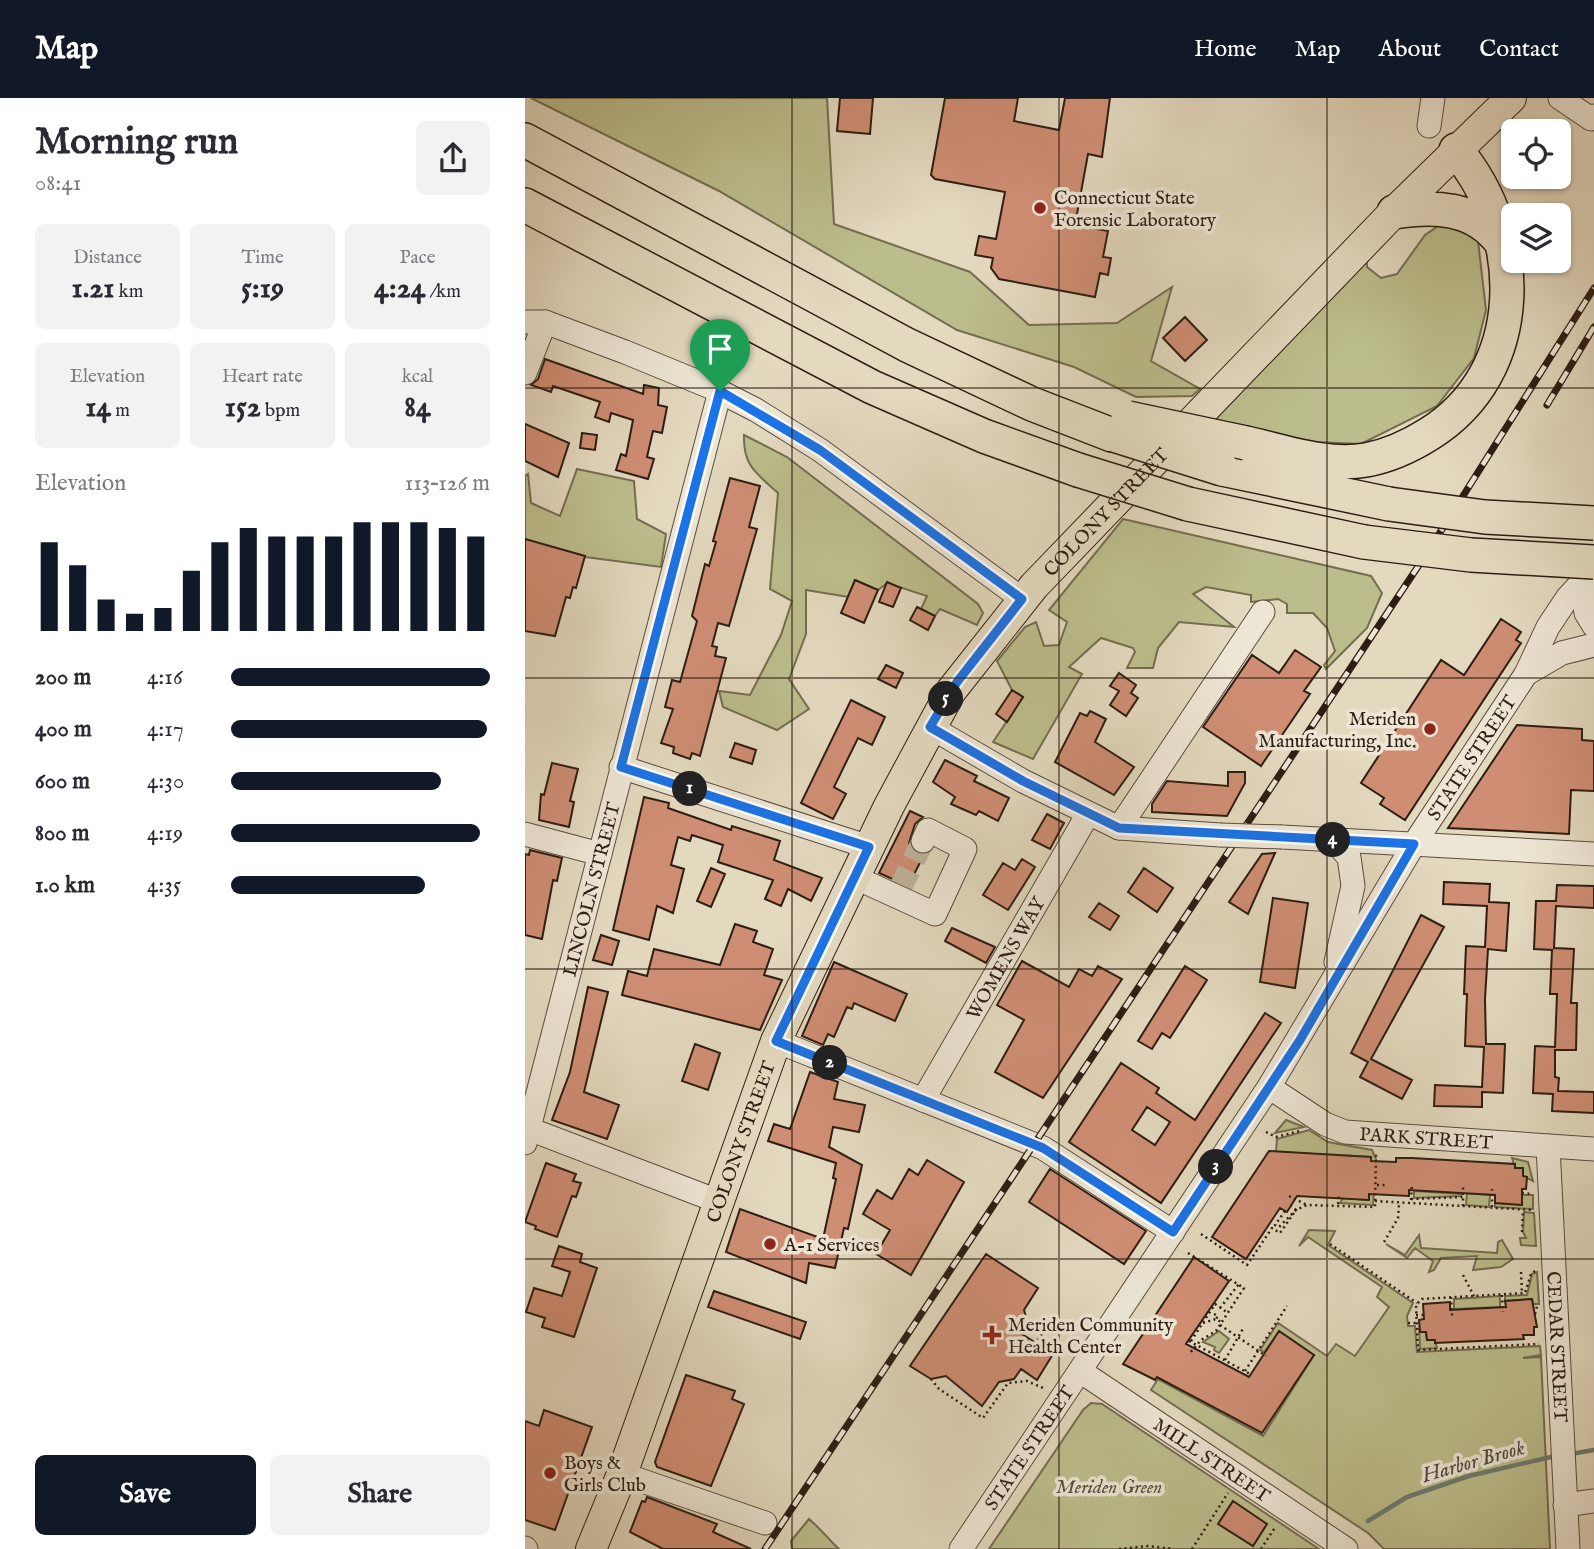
<!DOCTYPE html>
<html lang="en">
<head>
<meta charset="utf-8">
<style>
	:root { --surface:#fff; --page:#f2f2f3; --text:#2b2b33; --muted:#7c7c81; --accent:#111827 }
	body { margin:0; font-family:"IM FELL English",serif; background:var(--page); color:var(--text); height:100vh; display:flex; flex-direction:column; font-size:26px; white-space:nowrap }
	* { box-sizing:border-box; margin:0 }
	p { font-size:23px; color:var(--muted) }
	.icon { flex:none; width:38px; height:38px; fill:none; stroke:currentColor; stroke-width:2; stroke-linecap:round; stroke-linejoin:round }
	.map { position:relative; flex:1; overflow:hidden }
	.details { display:flex; flex-direction:column; background:var(--surface); width:525px }
	.details>* { flex:none }
	.buttons { position:absolute; left:976px; top:21px; display:grid; gap:14px }
	.buttons a { display:grid; place-items:center; width:70px; height:70px; border-radius:10px; background:var(--surface); box-shadow:0 2px 5px #0004; font-size:35px }
	.pin { position:absolute; display:grid; place-items:center; width:60px; height:60px; color:#fff; margin:-72px -30px; border-radius:50% 50% 50% 0; rotate:-45deg; box-shadow:0 0 7px #0007 }
	.pin .icon { rotate:45deg }
	.km { position:absolute; width:35px; height:35px; margin:-18px; border-radius:50%; background:#222; color:#fff; font-size:19px; line-height:35px; text-align:center }
	.round { display:grid; place-items:center; flex:none; width:74px; height:74px; border-radius:10px; background:var(--page) }
	.summary { display:flex; align-items:center; justify-content:space-between; height:119px; padding:0 35px }
	h1 { font-size:38px; font-weight:800; line-height:52px }
	.metrics { display:grid; grid-template-columns:repeat(3,1fr); gap:10px; height:119px; padding:7px 35px }
	.metrics div { display:grid; align-content:center; border-radius:10px; background:var(--page); text-align:center }
	.metrics b { font-size:30px; font-weight:800 }
	.metrics small { font-size:19px; font-weight:400 }
	.metrics p { font-size:19px }
	.chart { height:196px; padding:14px 35px }
	.chart p { display:flex; justify-content:space-between }
	.chart svg { width:100%; height:126px; margin-top:7px; stroke:var(--accent); stroke-width:6 }
	.action { display:flex; gap:14px; margin-top:auto; padding:14px 35px }
	.action a { flex:1; height:80px; border-radius:10px; background:var(--accent); color:#fff; font-size:28px; font-weight:800; line-height:80px; text-align:center }
	.action a+a { background:var(--page); color:var(--text) }
	ul { padding:0 35px; list-style:none; font-size:23px }
	li { display:grid; grid-template-columns:112px 84px 1fr; align-items:center; height:52px }
	li i { height:18px; border-radius:9px; background:var(--accent) }
	header { display:flex; align-items:center; gap:42px; box-sizing:border-box; height:98px; padding:0 35px; background:var(--accent); color:#fff }
	header strong { font-size:33px }
	nav { display:flex; gap:38px; margin-inline-start:auto; font-size:24px }
	main { display:flex; flex:1; min-height:0 }
	.map>svg:first-child { display:block }
	.green { fill:#bcbd8c; stroke:#746d50; stroke-width:2 }
	.lines { fill:none; stroke-linecap:round; stroke-linejoin:round }
	.stream { stroke:#6c7c6f; stroke-width:4.5 }
	.building { fill:#cf8e74; stroke:#2d1d13; stroke-width:2; fill-rule:evenodd }
	.minor-tunnel { stroke:#bfb39d; stroke-width:23; stroke-dasharray:23 11; stroke-linecap:butt }
	.minor-casing { stroke:#5a4c3e; stroke-width:25 }
	.major-casing { stroke:#2d1d13; stroke-width:32 }
	.highway-casing { stroke:#2d1d13; stroke-width:36 }
	.path { stroke:#2d1d13; stroke-width:2.5; stroke-dasharray:2 3.5; stroke-linecap:butt }
	.minor { stroke:#ede6d5; stroke-width:23 }
	.major { stroke:#e3d9bf; stroke-width:30 }
	.highway { stroke:#e3d9bf; stroke-width:33 }
	.rail-casing { stroke:#2d1d13; stroke-width:7 }
	.rail { stroke:#ede6d5; stroke-width:4.5; stroke-dasharray:13; stroke-linecap:butt }
	.minor-bridge-casing { stroke:#5a4c3e; stroke-width:25; stroke-linecap:butt }
	.highway-bridge-casing { stroke:#2d1d13; stroke-width:36; stroke-linecap:butt }
	.minor-bridge { stroke:#ede6d5; stroke-width:23 }
	.highway-bridge { stroke:#e3d9bf; stroke-width:33 }
	.route-casing { stroke:#fff; stroke-width:14 }
	.route { stroke:#1a73e8; stroke-width:9 }
	.grid { fill:none; stroke:#2d1d13; stroke-width:2; stroke-opacity:0.55 }
	.poi-dot { fill:#8f2418; stroke:#ede6d5; stroke-width:2.5 }
	.labels { text-anchor:middle; stroke-width:7; stroke-linejoin:round; paint-order:stroke }
	.poi-label { font-size:19px; fill:#2d1d13; stroke:#ede6d5; text-anchor:start }
	.street-label { font-size:19px; fill:#2d1d13; stroke:#ede6d5 }
	.park-label { font-size:19px; font-style:italic; fill:#584d37; stroke:#ede6d5 }
	.water-label { font-size:21px; font-style:italic; fill:#4c4c41; stroke:#ede6d5 }
</style>
</head>
<body>
<header>
<strong>Map</strong>
<nav><a>Home</a><a>Map</a><a>About</a><a>Contact</a></nav>
</header>
<main>
<section class="details">
<div class="summary"><div><h1>Morning run</h1><p>08:41</p></div><a class="round"><svg class="icon" aria-label="share" viewBox="0 0 24 24"><path d="M12 15V3M7 8l5-5 5 5M5 13v7h14v-7"/></svg></a></div>
<div class="metrics">
<div><p>Distance</p><b>1.21<small> km</small></b></div>
<div><p>Time</p><b>5:19</b></div>
<div><p>Pace</p><b>4:24<small> /km</small></b></div>
</div>
<div class="metrics">
<div><p>Elevation</p><b>14<small> m</small></b></div>
<div><p>Heart rate</p><b>152<small> bpm</small></b></div>
<div><p>kcal</p><b>84</b></div>
</div>
<div class="chart"><p><span>Elevation</span>113–126 m</p>
<svg viewBox="0 0 160 44" preserveAspectRatio="none"><path d="M5 44V13M15 44V21M25 44V33M35 44V38M45 44V36M55 44V23M65 44V13M75 44V8M85 44V11M95 44V11M105 44V11M115 44V6M125 44V6M135 44V6M145 44V8M155 44V11"/></svg>
</div>
<ul>
<li><b>200 m</b>4:16<i style="width:100%"></i></li>
<li><b>400 m</b>4:17<i style="width:99%"></i></li>
<li><b>600 m</b>4:30<i style="width:81%"></i></li>
<li><b>800 m</b>4:19<i style="width:96%"></i></li>
<li><b>1.0 km</b>4:35<i style="width:75%"></i></li>
</ul>
<div class="action"><a>Save</a><a>Share</a></div>
</section>
<div class="map">
<svg width="1069" height="1451" viewBox="0 0 1069 1451">
	<rect width="100%" height="100%" fill="#e3d9bf"/>
	<filter id="stains"><feTurbulence type="fractalNoise" baseFrequency=".00286" numOctaves="4"/><feColorMatrix values="0 0 0 0 .2 0 0 0 0 .09 0 0 0 0 .02 0 0 0 .5 -.17"/></filter>
	<radialGradient id="worn" r=".72"><stop offset=".6" stop-color="#630" stop-opacity="0"/><stop offset="1" stop-color="#630" stop-opacity=".3"/></radialGradient>
	<path class="green" d="M6 0H302L309 126 445 174 504 227 592 225 647 189 626 263 675 291 667 298 611 299 549 269 432 232 194 93Z
		M919 124 940 130 953 143 961 212 949 260 912 308 836 346 770 343 686 326 842 158V169L856 180 872 176 900 137Z
		M219 337 262 359 453 506 458 515 452 527 415 511 410 518 396 511 402 498 362 485 353 492 330 482 323 499 281 492V536L264 581 284 611 252 632 198 609 194 593 225 597 256 537 267 503 245 491 253 395C231 375 218 368 219 337Z
		M52 371 109 383 112 421 141 436 136 469 60 459 0 441V378L3 376 6 405 35 418Z
		M598 421 846 478 857 495 842 530 801 571 799 567 810 553 802 530 788 515H762V506L753 501 726 504V497L681 489 668 496 709 529 654 524 633 550 628 570H602L610 554 608 550 576 540 544 569 557 576 508 661 468 644 498 599 487 592 472 563 500 529 511 524 519 548 534 547 542 524 524 512Z
		M761 1022 779 1029 750 1035Z
		M784 1032 803 1044 847 1052 851 1061 848 1107 815 1105 818 1100 843 1102 846 1059 751 1054 752 1041Z
		M987 1060 1003 1064 1008 1083 998 1078V1070H990Z
		M889 1093 936 1096V1098L889 1100Z
		M942 1095 965 1097 964 1109 941 1107Z
		M997 1097H1008V1111L970 1109V1105L996 1107Z
		M999 1114 1009 1115 1011 1148 996 1147 995 1140H1001L998 1134Z
		M784 1132 810 1133 803 1147 888 1205 882 1218 883 1228H890L892 1254 1015 1248 1016 1257 998 1260 1016 1259 1025 1451H859L843 1435 626 1292 633 1281 738 1338 789 1257 754 1234 739 1254 735 1252 753 1225 802 1258 811 1246 830 1258 864 1209 852 1199 857 1189 783 1139 774 1148Z
		M894 1137 896 1150 972 1155 973 1144 977 1142 988 1161 976 1169 948 1172 952 1158 916 1160 909 1172 904 1174 908 1163 890 1150 882 1160 861 1146 880 1157Z
		M1012 1174 1014 1206H1007L1006 1201 980 1203V1198L1002 1197 1007 1176Z
		M975 1198V1209L929 1211V1201Z
		M894 1230 895 1234H901L902 1242H910L912 1250 895 1251Z
		M694 1233 704 1241 694 1255 689 1252 690 1249 678 1244Z
		M566 1305 577 1306 794 1451H464L558 1312Z
		M284 1421C296 1431 303 1441 314 1451H267L266 1443Z"/>
	<g class="lines">
		<path class="stream" d="M1046 1356 1069 1352
			M843 1423 882 1399 944 1378 1030 1358"/>
	</g>
	<path class="building" d="M315 0H348L345 36 312 33Z
		M420 0H493L489 23 534 32 540 0H585L577 59 563 56 550 127 583 133 578 159 586 160 583 177 575 175 570 199 474 181 466 170 468 160 450 157 454 138 471 141 480 94 410 81 406 77Z
		M660 219 682 242 660 263 638 240Z
		M20 261 118 296 119 287 134 290 133 307 142 309 137 335 128 333 122 359 129 361 123 381 91 372 96 356 101 358 108 322 86 315 84 324 70 319 75 304 28 288 26 294 6 287 13 281Z
		M0 326 44 345 33 379 0 363Z
		M57 335 72 337 70 352 55 350Z
		M205 380 235 388 224 429 232 431 204 528 193 525 187 548 192 549 190 558 201 560 175 658 167 655 165 661 148 655 149 649 136 645 148 611 140 609 147 582 155 584 172 523 167 518 180 466 184 468 191 444 188 443Z
		M0 441 60 458 51 490 48 489 45 500 41 499 30 538 0 533Z
		M330 482 353 492 339 525 316 515Z
		M362 484 376 490 368 509 354 504Z
		M392 509 410 518 403 532 385 522Z
		M976 521 996 534 991 542 996 545 880 722 855 706 859 700 836 685 916 562 939 577Z
		M770 552 796 569 779 593 785 596 736 668 678 629 727 557 754 575Z
		M361 567 378 575 371 590 353 581Z
		M594 575 611 587 606 595 613 600 601 618 585 607 594 593 585 588Z
		M487 592 498 599 482 624 471 616Z
		M326 602 360 619 347 647 333 640 309 689 321 696 308 721 276 705Z
		M565 613 581 621 570 644 609 669 589 697 530 664 555 615 562 618Z
		M992 627 1057 631V642L1069 643V693L1046 692 1044 736 923 730Z
		M210 645 231 652 227 666 205 659Z
		M420 662 452 678 449 683 484 700 473 723 454 713 451 717 426 706 430 699 408 684Z
		M27 665 53 671 45 703 49 704 44 729 14 722 16 696 19 697Z
		M703 674H720V685L702 718 627 714V706L642 683 703 688Z
		M119 699 144 705 143 710 206 732 207 728 255 743 249 762 297 780 286 803 263 791 256 808 240 801 248 782 193 764 198 747 167 737 165 743 153 739 146 767 159 771 148 815 132 808 124 842 88 832Z
		M385 713 398 719 390 726 384 745 387 752 399 757 383 788 354 775Z
		M522 716 539 725 525 751 507 742Z
		M5 752 37 760 32 783 28 782 17 841 0 837V756L4 757Z
		M750 755 723 816 704 804 737 756Z
		M497 761 510 769 483 812 458 797 478 765 490 772Z
		M186 770 200 776 186 809 172 803Z
		M619 770 648 790 632 814 603 794Z
		M919 784 965 786 964 804 984 805 981 853 963 851 960 901 961 946H980L978 995 957 994V1009L909 1008 910 987 957 989 959 949 940 948 942 896H939L941 848 960 849 962 808 918 806Z
		M1032 787 1069 788V810L1031 808 1029 850 1049 851 1046 905H1052L1051 952H1030V979L1034 980 1033 993 1069 994V1015L1027 1013 1028 996 1008 995 1010 948 1030 949 1032 896H1025L1027 852 1009 851 1011 803H1031Z
		M748 800 783 805 770 890 735 884Z
		M574 805 594 818 585 832 564 819Z
		M896 817 919 829 846 961 887 982 877 1001 835 979 843 964 826 955Z
		M210 826 232 833 228 844 248 851 239 877 257 882 235 932 97 897 103 873 122 878 129 851 195 867Z
		M427 830 470 849 461 865 420 843Z
		M76 837 94 843 87 867 68 862Z
		M497 863 544 889 554 871 567 878 573 868 597 881 518 1000 470 974 499 922 472 907Z
		M309 864 382 896 370 923 329 905 327 911 322 909 309 939 303 936 298 947 277 938Z
		M660 868 682 882 645 940 637 935 627 951 613 943Z
		M63 889 83 894 59 994 94 1007 82 1041 27 1022 45 974Z
		M740 915 756 925 636 1105 544 1044 596 965 634 990 631 995 670 1022ZM622 1009 645 1024 630 1047 607 1032Z
		M170 946 195 955 183 992 157 983Z
		M285 974 313 984 309 1001 340 1007 334 1034 308 1029 304 1049 337 1067 323 1131 319 1130 310 1170 284 1165 281 1185 201 1154 215 1111 298 1141 311 1081 308 1080 311 1065 243 1043 249 1026 265 1031Z
		M744 1053 846 1059V1063L871 1064V1060H887L990 1066V1070H998V1078L1002 1079 1001 1091H997V1107L970 1105V1097L884 1092V1098L844 1096V1102L772 1098 762 1114 755 1110 721 1161 687 1139Z
		M402 1062 439 1084 386 1177 351 1156 365 1132 338 1116 352 1092 367 1101 384 1071 393 1077Z
		M21 1065 51 1076 48 1083 56 1085 51 1099 47 1098 32 1139 10 1131 11 1128 0 1124Z
		M525 1071 621 1133 599 1166 504 1104Z
		M34 1148 57 1156 55 1164 72 1170 49 1239 17 1229 20 1220 1 1214 9 1190 37 1198 45 1174 27 1168Z
		M461 1156 513 1190 499 1212 503 1226 497 1236 528 1256 512 1282 496 1271 489 1281 474 1284 457 1308 421 1278 406 1281 385 1268Z
		M669 1159 704 1183 661 1246 724 1279 754 1233 789 1257 737 1335 632 1279 630 1282 598 1266Z
		M189 1193 281 1224 275 1241 183 1209Z
		M1007 1201 1012 1229H1009V1237H998L999 1241 910 1245V1242H902L901 1234H895L894 1222 899 1221 898 1206 925 1204V1212L981 1209 980 1203Z
		M161 1277 210 1293 207 1301 219 1306 186 1388 132 1369 130 1364Z
		M19 1312 67 1329 30 1432 0 1422V1323L14 1328Z
		M122 1399 192 1426 188 1434 226 1451H138L105 1434 117 1403 120 1404Z
		M708 1403 742 1426 728 1448 693 1426Z"/>
	<g class="lines">
		<path class="minor-tunnel" d="M374 793 398 743"/>
		<defs>
			<g id="minor">
				<path d="M1035 0 1066 21 1069 18"/>
				<path d="M904 28 908 0"/>
				<path d="M0 224H20L100 254 188 290 231 312 295 352 497 501"/>
				<path d="M0 275 20 224"/>
				<path d="M1057 483 1061 515 1069 528"/>
				<path d="M1001 576 1037 555 1069 547"/>
				<path d="M405 629 498 683 594 730 695 737"/>
				<path d="M96 669 344 749"/>
				<path d="M594 730 738 514"/>
				<path d="M0 736 75 756"/>
				<path d="M757 739 1069 756"/>
				<path d="M808 742 824 759 828 788 811 864"/>
				<path d="M329 779 410 816 440 751 403 732 398 743"/>
				<path d="M251 943 518 1050 648 1134"/>
				<path id="s1" d="M744 989 800 1026 820 1034 1069 1051"/>
				<path id="s2" d="M398 1002 563 716"/>
				<path d="M4 1031 195 1104"/>
				<path id="s3" d="M0 1045 195 293"/>
				<path id="s4" d="M1023 1048 1043 1451"/>
				<path id="s5" d="M555 1273 821 1451"/>
				<path d="M97 1376 240 1425"/>
				<path d="M1040 1407 1069 1403"/>
				<path d="M0 1450 1 1451"/>
				<path id="s6" d="M436 1451 744 989 889 746 1001 576 1023 529 1043 499 1069 471"/>
			</g>
			<g id="major">
				<path id="s7" d="M66 1451 97 1376 251 943 364 708 426 593 509 488 869 114 986 0"/>
			</g>
			<path id="highway" d="M0 42 382 247 507 306 587 337
				M0 107 347 289 459 338 553 372
				M869 114C909 108 949 108 976 144
				M721 345C759 353 801 369 841 362 863 358 885 348 904 336 1004 274 1002 136 931 52
				M697 371 864 406
				M663 406 839 444"/>
		</defs>
		<use href="#minor" class="minor-casing"/>
		<use href="#major" class="major-casing"/>
		<use href="#highway" class="highway-casing"/>
		<path class="path" d="M741 1034 751 1039 775 1033
			M852 1087H861
			M997 1095 1008 1096
			M764 1098 782 1107
			M886 1101 938 1099
			M886 1102 887 1086
			M850 1103 1008 1112
			M813 1106 814 1098
			M938 1108V1089
			M967 1109V1091
			M760 1113 750 1127 754 1129 771 1112 782 1107 850 1109 851 1056
			M997 1134 998 1112
			M676 1136 722 1167 747 1130 755 1135 771 1112 766 1108
			M859 1144 873 1120 874 1106
			M805 1146 892 1205
			M663 1155 719 1190 691 1233 676 1242 665 1255
			M1010 1173 1006 1176 1000 1195 897 1201 891 1207 893 1252 1014 1246
			M996 1174 997 1195
			M938 1177 949 1198
			M977 1197 978 1214
			M926 1199 927 1218
			M695 1210 714 1186
			M689 1216 693 1218 691 1221
			M1010 1216 1012 1208
			M891 1217H899
			M678 1225 691 1221 696 1224
			M883 1225H891
			M503 1226 518 1235
			M695 1227 741 1258
			M513 1242 524 1225
			M664 1243 725 1276
			M666 1243 690 1206 703 1215
			M700 1262 719 1229
			M720 1273 762 1208
			M406 1281 414 1291 458 1320 483 1285 502 1283 518 1290
			M594 1451 623 1448 649 1451
			M667 1451 703 1395
			M736 1451 751 1428"/>
		<use href="#minor" class="minor"/>
		<use href="#major" class="major"/>
		<use href="#highway" class="highway"/>
		<defs>
			<path id="rail" d="M1022 307 1069 229
				M240 1451 904 452 1069 190"/>
		</defs>
		<use href="#rail" class="rail-casing"/>
		<use href="#rail" class="rail"/>
		<defs>
			<path id="minor-bridge" d="M695 737 757 739"/>
			<path id="highway-bridge" d="M603 320 721 345
				M589 337 697 371
				M553 372 663 406
				M864 406 960 419 1069 425
				M839 444 946 457 1069 464"/>
		</defs>
		<use href="#minor-bridge" class="minor-bridge-casing"/>
		<use href="#highway-bridge" class="highway-bridge-casing"/>
		<use href="#minor-bridge" class="minor-bridge"/>
		<use href="#highway-bridge" class="highway-bridge"/>
	</g>
	<g class="lines">
		<defs>
			<path id="route" d="M195 293 295 352 497 501 432 584 405 629 498 683 594 730 889 746 775 942 648 1134 518 1050 251 943 344 749 96 669Z"/>
		</defs>
		<use href="#route" class="route-casing"/>
		<use href="#route" class="route"/>
	</g>
	<path class="grid" d="M267 0V1451M534 0V1451M802 0V1451M0 290H1069M0 580H1069M0 871H1069M0 1161H1069"/>
	<g class="poi-dot">
		<circle cx="515" cy="110" r="7"/>
		<circle cx="905" cy="631" r="7"/>
		<circle cx="245" cy="1146" r="7"/>
		<path d="M463.5 1226.5h7v7h7v7h-7v7h-7v-7h-7v-7h7z"/>
		<circle cx="25" cy="1375" r="7"/>
	</g>
	<g class="labels">
		<g class="poi-label">
			<text x="529" y="106">Connecticut State<tspan x="529" dy="22">Forensic Laboratory</tspan></text>
			<text x="891" y="627" text-anchor="end">Meriden<tspan x="891" dy="22">Manufacturing, Inc.</tspan></text>
			<text x="259" y="1153">A-1 Services</text>
			<text x="483" y="1233">Meriden Community<tspan x="483" dy="22">Health Center</tspan></text>
			<text x="39" y="1371">Boys &amp;<tspan x="39" dy="22">Girls Club</tspan></text>
		</g>
		<g class="street-label">
			<text dy="7" stroke="none"><textPath href="#s7" startOffset="1169">COLONY STREET</textPath></text>
			<text dy="7" stroke="none"><textPath href="#s6" startOffset="942">STATE STREET</textPath></text>
			<text dy="7" stroke="none"><textPath href="#s3" startOffset="262">LINCOLN STREET</textPath></text>
			<text dy="7" stroke="none"><textPath href="#s2" startOffset="164">WOMENS WAY</textPath></text>
			<text dy="7" stroke="none"><textPath href="#s1" startOffset="170">PARK STREET</textPath></text>
			<text dy="7" stroke="none"><textPath href="#s7" startOffset="434">COLONY STREET</textPath></text>
			<text dy="7" stroke="none"><textPath href="#s4" startOffset="201">CEDAR STREET</textPath></text>
			<text dy="7" stroke="none"><textPath href="#s6" startOffset="122">STATE STREET</textPath></text>
			<text dy="7" stroke="none"><textPath href="#s5" startOffset="159">MILL STREET</textPath></text>
		</g>
		<g class="park-label">
			<text x="584" y="1395">Meriden Green</text>
		</g>
		<g class="water-label">
			<text transform="translate(948 1363) rotate(-16)" y="7">Harbor Brook</text>
		</g>
	</g>
	<rect width="100%" height="100%" filter="url(#stains)"/>
	<rect width="100%" height="100%" fill="url(#worn)"/>
</svg>
<div class="buttons">
<a><svg class="icon" aria-label="locate" viewBox="0 0 24 24"><circle cx="12" cy="12" r="6"/><path d="M12 2v4M12 18v4M2 12h4M18 12h4"/></svg></a>
<a><svg class="icon" aria-label="layers" viewBox="0 0 24 24"><path d="M12 4l9 5-9 5-9-5zM3 14l9 5 9-5"/></svg></a>
</div>
<div class="pin" style="left:195px;top:293px;background:#1e9e55"><svg class="icon" aria-label="arrive" viewBox="0 0 24 24"><path d="M6 21V4h12l-3 4 3 4H6"/></svg></div>
<b class="km" style="left:165px;top:691px">1</b>
<b class="km" style="left:305px;top:965px">2</b>
<b class="km" style="left:691px;top:1069px">3</b>
<b class="km" style="left:808px;top:742px">4</b>
<b class="km" style="left:421px;top:601px">5</b>
</div>
</main>
</body>
</html>
